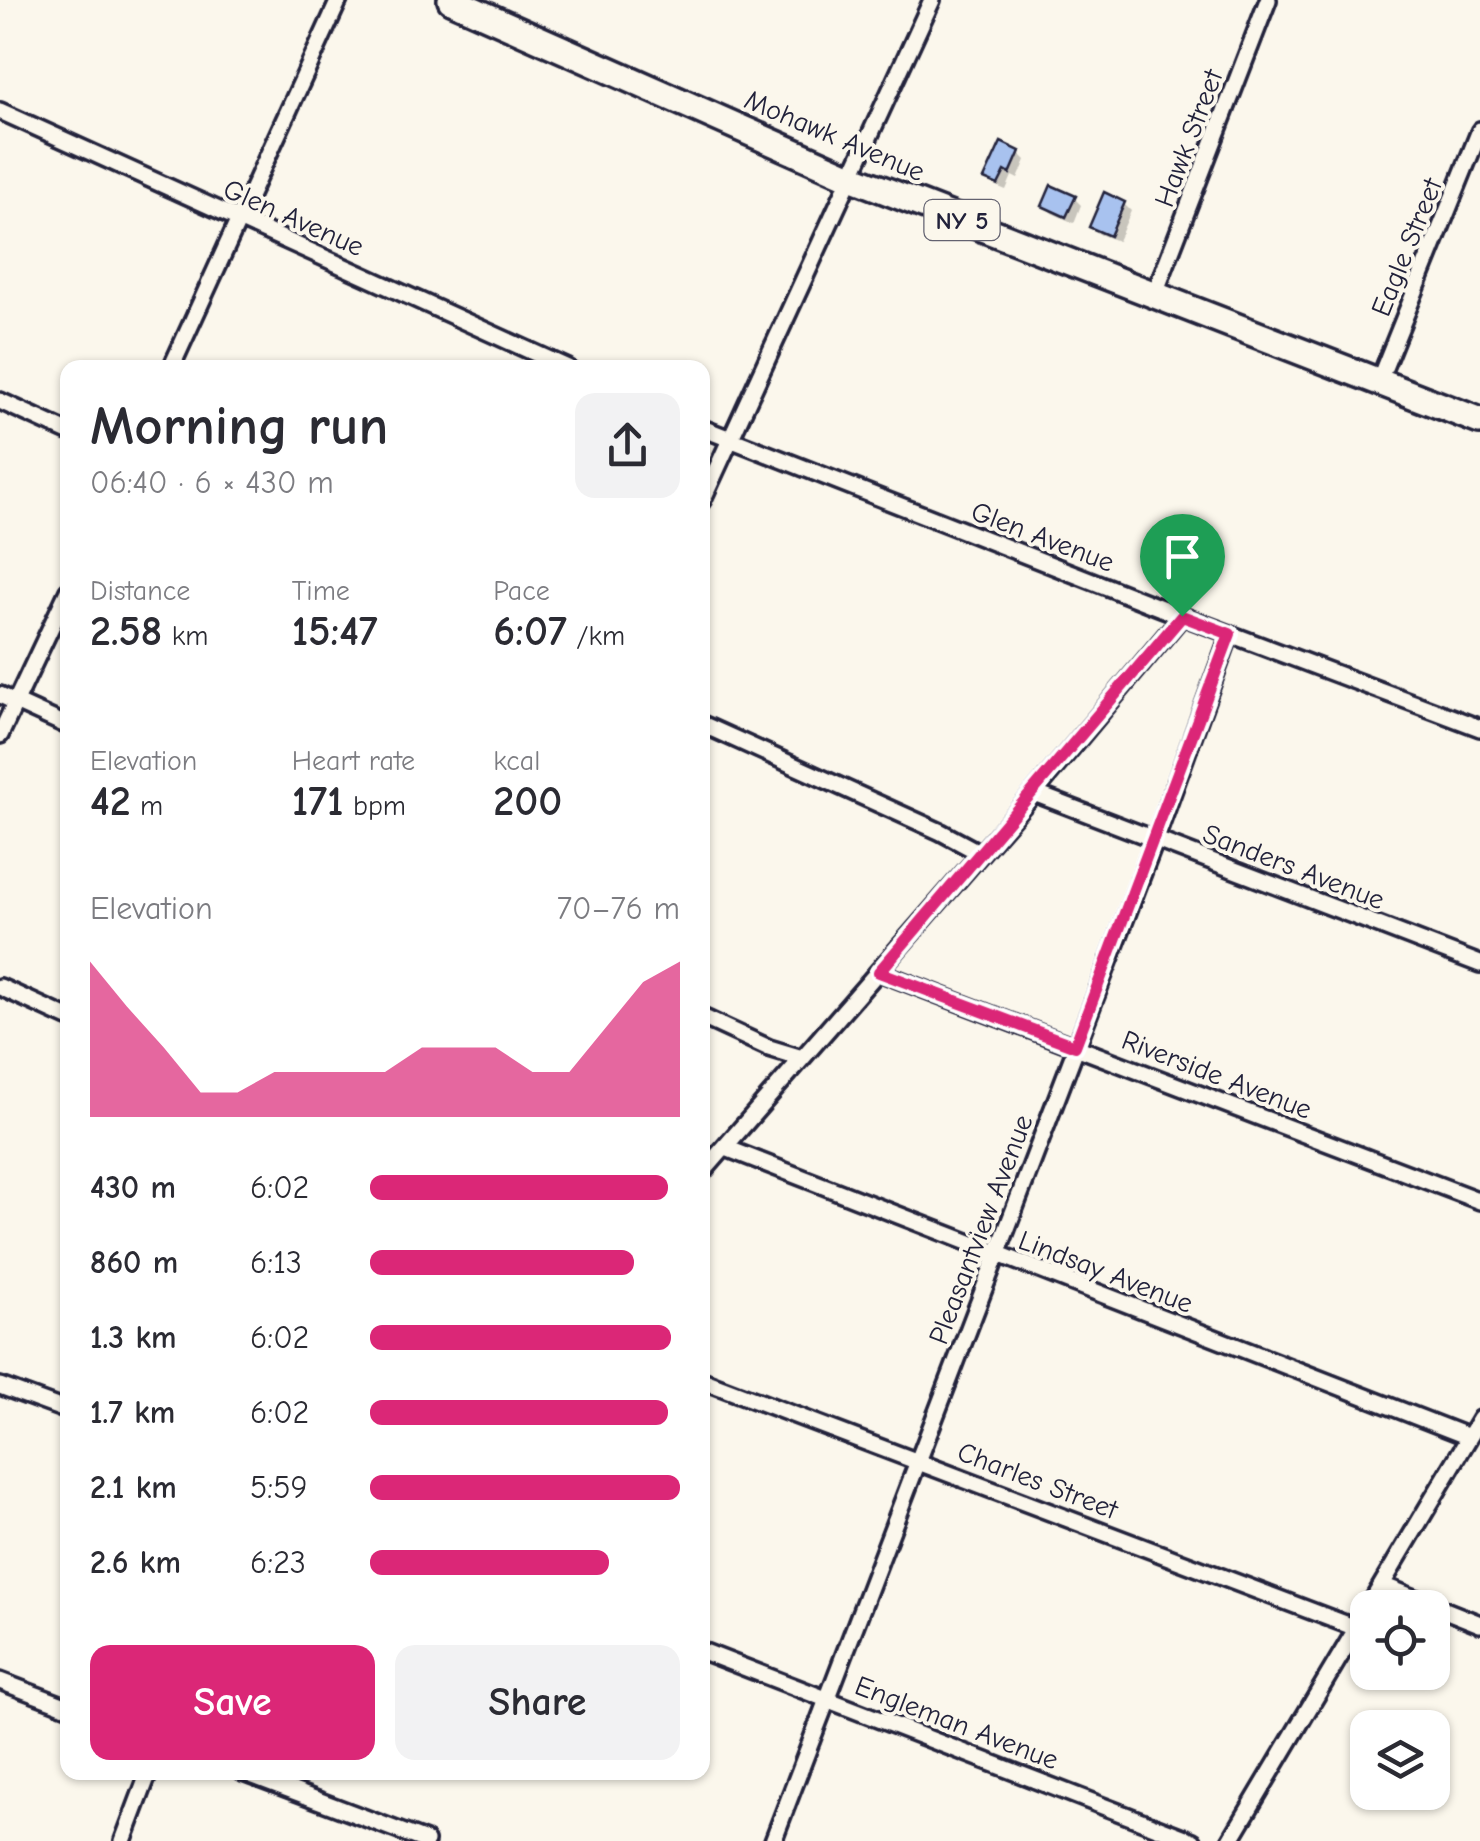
<!DOCTYPE html>
<html lang="en">
<head>
<meta charset="utf-8">
<style>
	:root { --surface:#fff; --page:#f2f2f3; --text:#2b2b33; --muted:#7c7c81; --accent:#db2777 }
	body { margin:0; font-family:"Comic Neue",sans-serif; background:var(--page); color:var(--text); height:100vh; display:flex; flex-direction:column; font-size:38px; white-space:nowrap }
	* { box-sizing:border-box; margin:0 }
	p { font-size:32px; color:var(--muted) }
	.icon { flex:none; width:55px; height:55px; fill:none; stroke:currentColor; stroke-width:2; stroke-linecap:round; stroke-linejoin:round }
	.map { position:relative; flex:1; overflow:hidden }
	.sheet { position:absolute; left:60px; top:360px; width:650px; height:1420px; display:flex; flex-direction:column; background:var(--surface); border-radius:20px; box-shadow:0 2px 8px #0004 }
	.sheet>* { flex:none }
	.controls { position:absolute; left:1350px; top:1590px; display:grid; gap:20px }
	.controls a { display:grid; place-items:center; width:100px; height:100px; border-radius:20px; background:var(--surface); box-shadow:0 2px 8px #0004; font-size:50px }
	.pin { position:absolute; display:grid; place-items:center; width:85px; height:85px; color:#fff; margin:-102px -42px; border-radius:50% 50% 50% 0; rotate:-45deg; box-shadow:0 0 10px #0007 }
	.pin .icon { rotate:45deg }
	.round { display:grid; place-items:center; flex:none; width:105px; height:105px; border-radius:20px; background:var(--page) }
	.overview { display:flex; align-items:center; justify-content:space-between; height:170px; padding:0 30px }
	h1 { font-size:55px; font-weight:600; line-height:75px }
	.figures { display:grid; grid-template-columns:repeat(3,1fr); gap:15px; height:170px; padding:10px 30px }
	.figures div { display:grid; align-content:center }
	.figures b { font-size:42px; font-weight:600 }
	.figures small { font-size:28px; font-weight:400 }
	.figures p { font-size:28px }
	.chart { height:280px; padding:20px 30px }
	.chart p { display:flex; justify-content:space-between }
	.chart svg { width:100%; height:180px; margin-top:10px; fill:var(--accent); opacity:.7 }
	.primary-button { display:flex; gap:20px; margin-top:auto; padding:20px 30px }
	.primary-button a { flex:1; height:115px; border-radius:20px; background:var(--accent); color:#fff; font-size:40px; font-weight:600; line-height:115px; text-align:center }
	.primary-button a+a { background:var(--page); color:var(--text) }
	ul { padding:0 30px; list-style:none; font-size:32px }
	li { display:grid; grid-template-columns:160px 120px 1fr; align-items:center; height:75px }
	li i { height:25px; border-radius:12px; background:var(--accent) }
	.map>svg:first-child { display:block }
	.shadow { fill:#0003 }
	.building { fill:#a8c2ef; stroke:#22223b; stroke-width:2.5 }
	.lines { fill:none; stroke-linecap:round; stroke-linejoin:round }
	.minor-casing { stroke:#22223b; stroke-width:22 }
	.primary-casing { stroke:#22223b; stroke-width:32 }
	.minor { stroke:#fbf7ec; stroke-width:15 }
	.primary { stroke:#fbf7ec; stroke-width:25 }
	.route-casing { stroke:#fff; stroke-width:20 }
	.route { stroke:#db2777; stroke-width:12 }
	.labels { text-anchor:middle; stroke-width:8; stroke-linejoin:round; paint-order:stroke }
	.shield { fill:#fbf7ec; stroke:#636270; stroke-width:2.5 }
	.shield-label { font-size:25px; font-weight:bold; fill:#22223b }
	.street-label { font-size:28px; fill:#22223b; stroke:#fbf7ec }
</style>
</head>
<body>
<div class="map">
<svg width="1480" height="1841" viewBox="0 0 1480 1841">
	<rect width="100%" height="100%" fill="#fbf7ec"/>
	<filter id="ink" filterUnits="userSpaceOnUse"><feTurbulence type="fractalNoise" baseFrequency=".01" numOctaves="2"/><feDisplacementMap in="SourceGraphic" scale="20" xChannelSelector="R" yChannelSelector="G"/><feConvolveMatrix kernelMatrix="1 2 1 2 8 2 1 2 1" color-interpolation-filters="sRGB"/></filter>
	<g filter="url(#ink)">
		<path class="shadow" d="M1019 153 1026 160 1018 179 1012 176 1006 190 994 185 987 178Z
			M1074 198 1081 205 1074 223 1052 213 1045 206Z
			M1124 204 1131 211 1118 241 1099 234 1092 226Z"/>
		<path class="building" d="M1001 142 1020 151 1010 174 1005 171 998 185 984 179Z
			M1051 185 1076 196 1066 217 1042 206Z
			M1104 192 1125 202 1110 236 1089 227Z"/>
		<g class="lines">
			<defs>
				<path id="minor" d="M0 111 568 368
					M1155 293 1268 0
					M171 368 339 0
					M1378 383 1480 130
					M0 401 68 432
					M702 428 1161 608 1480 728
					M702 501 932 0
					M0 695 68 726
					M702 724 941 832 980 853
					M0 735 68 591
					M1034 793 1480 964
					M879 972 1480 1201
					M0 987 68 1018
					M702 1017 769 1048 802 1058
					M726 1148 1469 1437
					M702 1173 1034 793 1182 616
					M702 1380 1356 1628
					M0 1386 68 1411
					M1382 1585 1480 1624
					M1368 1608 1480 1419
					M702 1651 1193 1841
					M0 1681 68 1707
					M243 1772 426 1841
					M123 1841 149 1772
					M773 1841 1155 841 1230 634
					M1230 1841 1368 1609"/>
				<path id="primary" d="M451 0 853 178 1480 421"/>
			</defs>
			<use href="#minor" class="minor-casing"/>
			<use href="#primary" class="primary-casing"/>
			<use href="#minor" class="minor"/>
			<use href="#primary" class="primary"/>
		</g>
	</g>
	<g class="lines" filter="url(#ink)">
		<defs>
			<path id="route" d="M1182 616 1230 634 1075 1046 879 972Z"/>
		</defs>
		<use href="#route" class="route-casing"/>
		<use href="#route" class="route"/>
	</g>
	<g class="labels">
		<rect class="shield" x="924.5" y="200" width="75" height="40" rx="8"/>
		<g class="shield-label">
			<text x="962" y="229">NY 5</text>
		</g>
		<g class="street-label">
			<text transform="translate(835 135) rotate(23)" y="10">Mohawk Avenue</text>
			<text transform="translate(1188 138) rotate(-69)" y="10">Hawk Street</text>
			<text transform="translate(294 217) rotate(24)" y="10">Glen Avenue</text>
			<text transform="translate(1406 247) rotate(-68)" y="10">Eagle Street</text>
			<text transform="translate(1043 536) rotate(21)" y="10">Glen Avenue</text>
			<text transform="translate(1294 866) rotate(21)" y="10">Sanders Avenue</text>
			<text transform="translate(1217 1074) rotate(21)" y="10">Riverside Avenue</text>
			<text transform="translate(980 1229) rotate(-69)" y="10">Pleasantview Avenue</text>
			<text transform="translate(1106 1271) rotate(21)" y="10">Lindsay Avenue</text>
			<text transform="translate(1038 1480) rotate(21)" y="10">Charles Street</text>
			<text transform="translate(957 1722) rotate(21)" y="10">Engleman Avenue</text>
		</g>
	</g>
</svg>
<div class="controls">
<a><svg class="icon" aria-label="locate" viewBox="0 0 24 24"><circle cx="12" cy="12" r="6"/><path d="M12 2v4M12 18v4M2 12h4M18 12h4"/></svg></a>
<a><svg class="icon" aria-label="layers" viewBox="0 0 24 24"><path d="M12 4l9 5-9 5-9-5zM3 14l9 5 9-5"/></svg></a>
</div>
<div class="pin" style="left:1182px;top:616px;background:#1e9e55"><svg class="icon" aria-label="arrive" viewBox="0 0 24 24"><path d="M6 21V4h12l-3 4 3 4H6"/></svg></div>
<section class="sheet">
<div class="overview"><div><h1>Morning run</h1><p>06:40 · 6 × 430 m</p></div><a class="round"><svg class="icon" aria-label="share" viewBox="0 0 24 24"><path d="M12 15V3M7 8l5-5 5 5M5 13v7h14v-7"/></svg></a></div>
<div class="figures">
<div><p>Distance</p><b>2.58<small> km</small></b></div>
<div><p>Time</p><b>15:47</b></div>
<div><p>Pace</p><b>6:07<small> /km</small></b></div>
</div>
<div class="figures">
<div><p>Elevation</p><b>42<small> m</small></b></div>
<div><p>Heart rate</p><b>171<small> bpm</small></b></div>
<div><p>kcal</p><b>200</b></div>
</div>
<div class="chart"><p><span>Elevation</span>70–76 m</p>
<svg viewBox="0 0 160 44" preserveAspectRatio="none"><path d="M0 44V6L10 17L20 27L30 38L40 38L50 33L60 33L70 33L80 33L90 27L100 27L110 27L120 33L130 33L140 22L150 11L160 6V44z"/></svg>
</div>
<ul>
<li><b>430 m</b>6:02<i style="width:96%"></i></li>
<li><b>860 m</b>6:13<i style="width:85%"></i></li>
<li><b>1.3 km</b>6:02<i style="width:97%"></i></li>
<li><b>1.7 km</b>6:02<i style="width:96%"></i></li>
<li><b>2.1 km</b>5:59<i style="width:100%"></i></li>
<li><b>2.6 km</b>6:23<i style="width:77%"></i></li>
</ul>
<div class="primary-button"><a>Save</a><a>Share</a></div>
</section>
</div>
</body>
</html>
